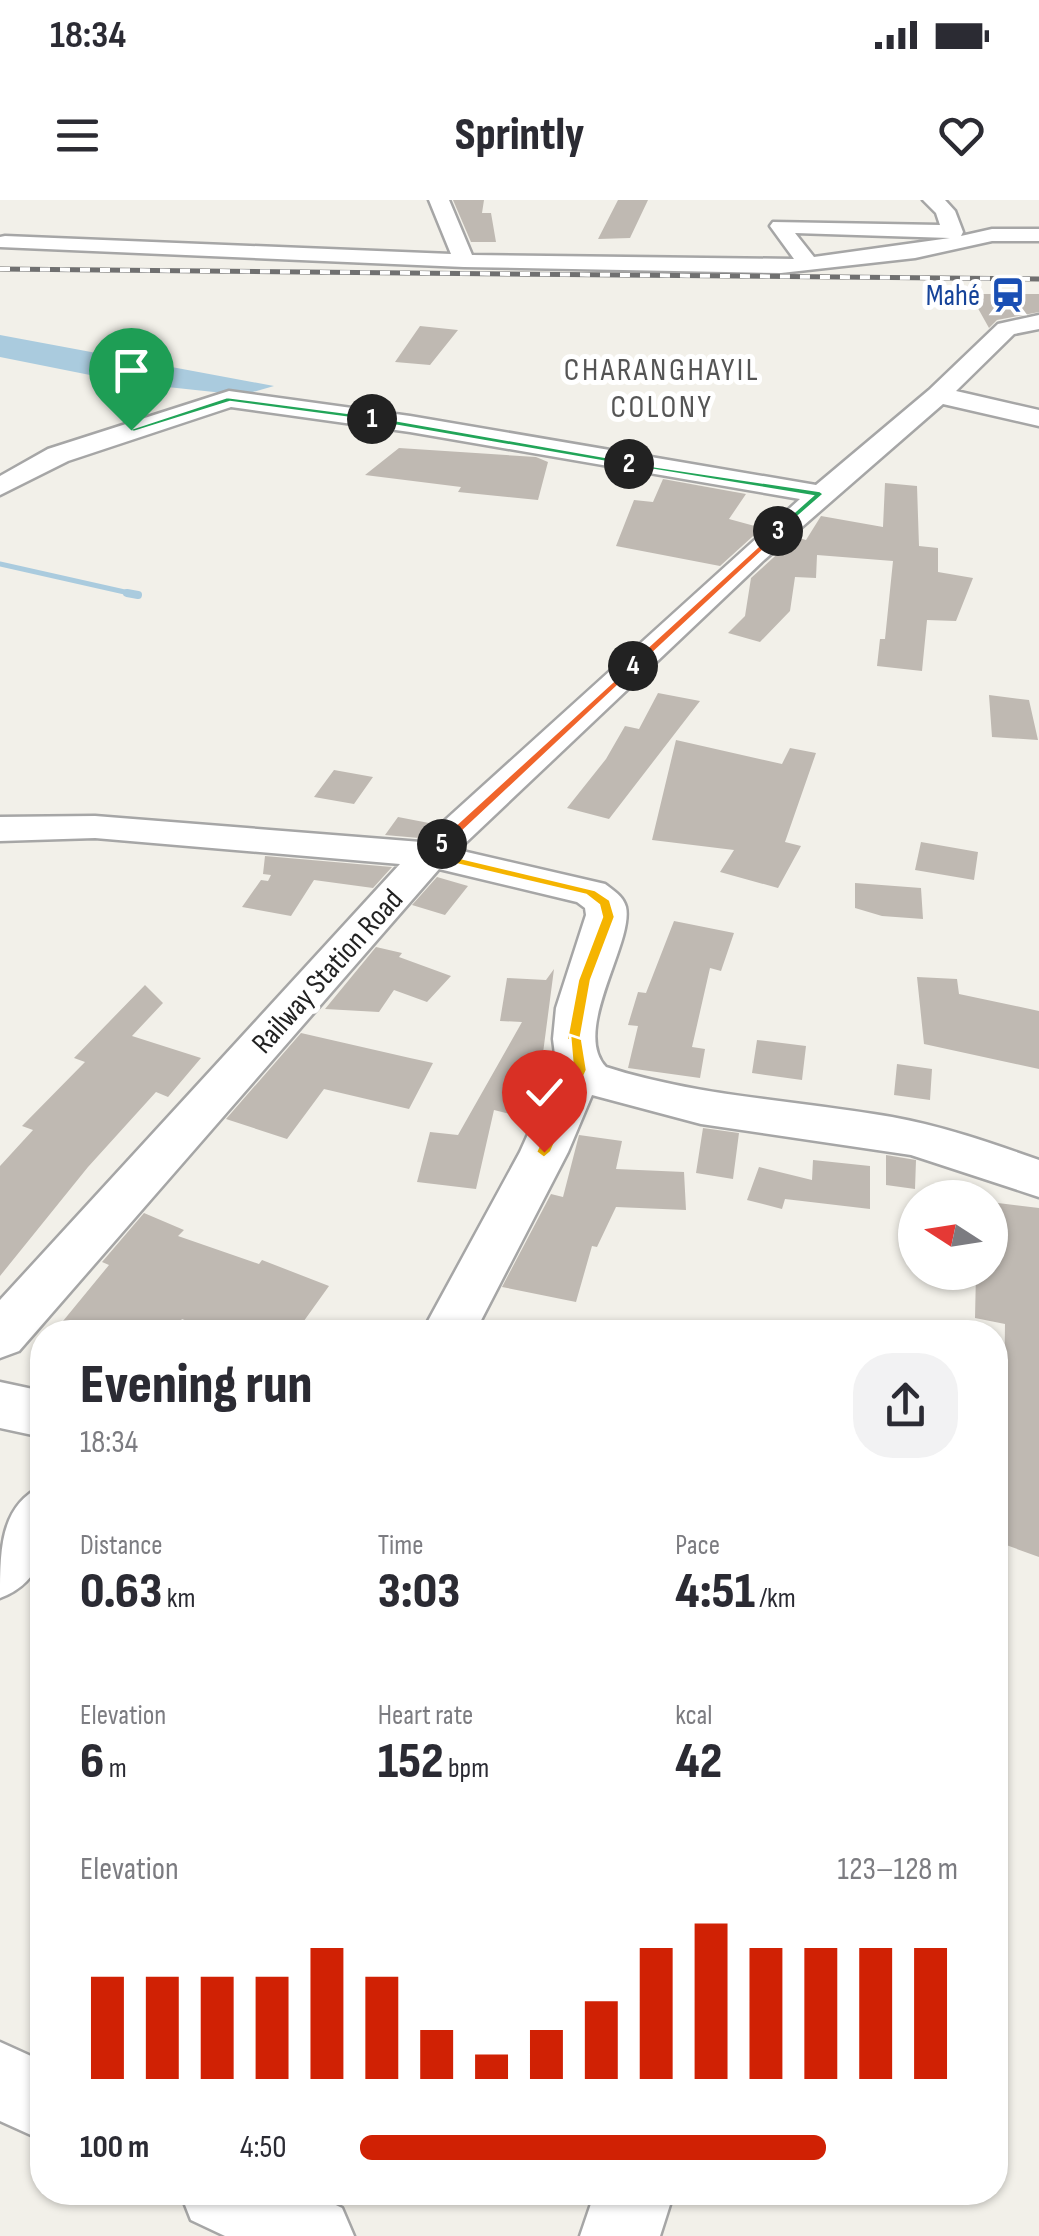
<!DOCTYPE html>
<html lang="en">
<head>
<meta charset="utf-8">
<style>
	:root { --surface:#fff; --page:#f2f2f3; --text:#2b2b33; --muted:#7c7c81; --accent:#d02104 }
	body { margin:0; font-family:"Sofia Sans Condensed",sans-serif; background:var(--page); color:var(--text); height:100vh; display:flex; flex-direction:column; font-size:38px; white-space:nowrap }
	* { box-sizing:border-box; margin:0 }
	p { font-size:32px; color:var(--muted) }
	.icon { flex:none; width:55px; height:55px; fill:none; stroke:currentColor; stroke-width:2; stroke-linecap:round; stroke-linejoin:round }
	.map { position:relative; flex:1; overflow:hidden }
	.panel { position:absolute; left:30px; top:1120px; width:978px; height:885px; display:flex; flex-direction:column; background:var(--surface); border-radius:40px; box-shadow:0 2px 8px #0004 }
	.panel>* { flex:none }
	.needle { width:65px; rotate:282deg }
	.controls { position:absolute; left:898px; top:980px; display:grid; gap:20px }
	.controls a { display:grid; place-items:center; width:110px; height:110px; border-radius:50%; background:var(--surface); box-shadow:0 2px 8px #0004; font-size:50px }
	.pin { position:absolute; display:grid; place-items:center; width:85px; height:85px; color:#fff; margin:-102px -42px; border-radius:50% 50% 50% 0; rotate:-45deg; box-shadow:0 0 10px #0007 }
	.pin .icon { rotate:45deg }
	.km { position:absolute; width:50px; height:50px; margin:-25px; border-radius:50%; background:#222; color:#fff; font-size:28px; line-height:50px; text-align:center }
	.round { display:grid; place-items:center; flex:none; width:105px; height:105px; border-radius:40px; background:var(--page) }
	.overview { display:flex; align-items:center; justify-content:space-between; height:170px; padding:0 50px }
	h1 { font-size:55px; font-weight:800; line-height:75px }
	.stats { display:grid; grid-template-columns:repeat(3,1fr); gap:15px; height:170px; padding:10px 50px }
	.stats div { display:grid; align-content:center }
	.stats b { font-size:50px; font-weight:800 }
	.stats small { font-size:28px; font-weight:400 }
	.stats p { font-size:28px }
	.chart { height:280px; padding:20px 50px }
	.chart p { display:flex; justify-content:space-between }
	.chart svg { width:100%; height:180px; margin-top:10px; stroke:var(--accent); stroke-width:6 }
	ul { padding:0 50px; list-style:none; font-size:32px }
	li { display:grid; grid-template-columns:160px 120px 1fr; align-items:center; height:75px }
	li i { height:25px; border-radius:12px; background:var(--accent) }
	.status { display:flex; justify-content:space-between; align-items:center; height:70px; padding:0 50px; background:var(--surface); direction:ltr }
	.status svg { height:28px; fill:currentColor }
	header { display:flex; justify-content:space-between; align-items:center; height:130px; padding:0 50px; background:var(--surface); font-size:45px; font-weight:800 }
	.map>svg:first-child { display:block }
	.water { fill:#aacbde }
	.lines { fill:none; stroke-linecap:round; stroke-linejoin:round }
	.stream-far1 { stroke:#aacbde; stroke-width:5 }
	.stream { stroke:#aacbde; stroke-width:8 }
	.building { fill:#bfb9b2 }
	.minor-casing { stroke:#a6a6a6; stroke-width:5 }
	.minor { fill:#fff; fill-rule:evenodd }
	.rail-casing { stroke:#707070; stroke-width:5 }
	.rail { stroke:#fff; stroke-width:4; stroke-dasharray:10; stroke-linecap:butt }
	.split-1 { fill:#22a559; stroke:#fff; stroke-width:2.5 }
	.split-2 { fill:#22a559; stroke:#fff; stroke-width:2.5 }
	.split-3 { fill:#22a559; stroke:#fff; stroke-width:2.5 }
	.split-4 { fill:#f0652b; stroke:#fff; stroke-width:2.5 }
	.split-5 { fill:#f0652b; stroke:#fff; stroke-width:2.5 }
	.split-6 { fill:#f5b400; stroke:#fff; stroke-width:2.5 }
	.split-7 { fill:#f5b400; stroke:#fff; stroke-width:2.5 }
	.labels { text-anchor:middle; stroke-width:10; stroke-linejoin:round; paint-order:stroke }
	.far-transit-label { font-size:30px; fill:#164399; stroke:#fff; text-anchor:end }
	.far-street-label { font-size:30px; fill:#222; stroke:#fff }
	.far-neighbourhood-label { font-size:32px; letter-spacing:2.5px; fill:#555; stroke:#fff }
</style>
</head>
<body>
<div class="status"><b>18:34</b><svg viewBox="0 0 49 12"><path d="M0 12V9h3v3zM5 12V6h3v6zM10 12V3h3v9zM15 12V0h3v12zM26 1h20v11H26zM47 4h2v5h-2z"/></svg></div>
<header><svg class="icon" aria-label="menu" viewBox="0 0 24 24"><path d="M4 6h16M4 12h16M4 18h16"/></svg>Sprintly<svg class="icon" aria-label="heart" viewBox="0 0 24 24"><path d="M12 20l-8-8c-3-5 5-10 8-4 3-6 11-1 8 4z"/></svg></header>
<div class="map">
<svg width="1039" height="2036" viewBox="0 0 1039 2036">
	<rect width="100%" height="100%" fill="#f2f0e9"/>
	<path class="water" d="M0 135 274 186 242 195 130 183 0 157Z"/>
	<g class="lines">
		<path class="stream-far1" d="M0 364 138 395"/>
		<path class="stream" d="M127 393 138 395"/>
	</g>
	<path class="building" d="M453 0H484L482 13H491L496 42H471Z
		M618 0H648L630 38 598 39Z
		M970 94H1039V112L997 120 989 128Z
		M420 126 458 130 430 165 395 162Z
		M399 248 536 257 548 262 538 300 458 292 461 287 365 275Z
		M663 279 746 294 729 319 762 328 720 366 616 346 634 300 653 302Z
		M885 283 917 286 919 346 938 348V372L973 378 956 421 927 420 922 471 877 466 880 439H885L893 361 817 355 816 378 795 377 790 411 760 442 728 433 745 416 751 378 796 337 806 340 821 316 883 327Z
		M658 493 700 501 609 619 567 608 606 559 625 526 639 529Z
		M989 495 1029 500 1038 540 992 537Z
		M676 540 782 564 790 548 816 553 785 642 801 646 778 688 720 672 734 650 652 640Z
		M334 570 373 577 354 604 314 597Z
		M398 617 429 623 419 638 385 635Z
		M921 642 978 652 974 680 915 670Z
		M265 656 392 667 373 688 314 680 291 716 242 707 261 680 268 681 271 675 263 674Z
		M437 677 468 686 445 715 412 705Z
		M855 683 921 688 923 719 882 716 855 708Z
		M674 721 734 733 721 771 710 768 692 847 705 849 700 878 628 868 638 826 628 825 638 792 646 793Z
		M376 747 402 753 399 757 451 776 427 802 394 790 379 812 325 809Z
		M554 769 540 876 518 916 494 910 476 989 417 982 430 932 458 935 522 822 500 821 507 778 546 780Z
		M917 777 957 779 959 794 1039 811V869L924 844Z
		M145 785 163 803 132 836 201 858 168 897 156 892 88 967 0 1076V966L33 930 22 926 85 862 74 858Z
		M301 833 410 858 433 863 409 909 324 889 287 939 226 919Z
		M757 840 806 846 802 880 752 873Z
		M897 864 932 869 930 900 894 895Z
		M703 928 739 933 733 979 696 973Z
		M579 935 622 941 616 969 684 972 686 1010 616 1007 597 1047 592 1046 576 1102 502 1087 551 994 563 997Z
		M886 955 916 960 915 989 886 985Z
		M813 960 870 966V1009L785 999 782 1009 747 1000 759 967 812 980Z
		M990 1002 1039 1008V1357L995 1341V1275L1003 1278 1005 1124 975 1118 976 1073 990 1075Z
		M144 1013 184 1030 178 1036 259 1064 262 1060 329 1086 296 1132H215L182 1119 172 1132H54L109 1065 102 1062Z"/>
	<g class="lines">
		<defs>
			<path id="minor" d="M429 0H449L472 55 794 59 770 26 773 22 940 25 936 13 923 0H945L955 11 963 32 961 36 992 29H1039V41H992L915 58 781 73 464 67 0 47V37L5 36 451 54ZM795 33 950 38 814 57Z
				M1039 115V129L1014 134 956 191 1039 210V226L943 204 764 360 458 650 605 684C614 691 623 696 626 707 634 743 571 831 606 867 699 897 796 900 892 917 942 926 991 943 1039 960V997L911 955 701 924 592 895 568 952 475 1132H422L520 952 557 870 553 839 556 808 586 715 585 708 577 702 439 669 19 1151 0 1158V1100L400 664 95 638 0 641V617L95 616 421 642 800 299 410 232 231 207 68 261 0 295V276L48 249 229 191 410 216 816 285 929 190 998 124Z
				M0 1182 42 1191V1237L0 1228Z
				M42 1286C45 1333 52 1378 0 1398 0 1350 0 1306 42 1286Z
				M0 1842 42 1861V1940L0 1921Z
				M180 1992H309L342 2008 354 2036H225L191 2020Z
				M595 1992H674L660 2036H580Z"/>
		</defs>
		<use href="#minor" class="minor-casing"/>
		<use href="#minor" class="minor"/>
		<defs>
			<path id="rail" d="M0 69 1039 79"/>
		</defs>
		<use href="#rail" class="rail-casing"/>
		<use href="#rail" class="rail"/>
	</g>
	<path class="split-1" d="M227 197 372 216 376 219 372 221 230 202 134 232 127 230Z"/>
	<path class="split-2" d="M372 216 629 261 634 264 629 266 369 221Z"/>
	<path class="split-3" d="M626 262 820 291 824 294 778 334 775 329 812 296 629 266Z"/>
	<path class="split-4" d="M778 328 782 333 637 468H629V464Z"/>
	<path class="split-5" d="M633 463 637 468 447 646H438V641Z"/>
	<path class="split-6" d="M438 641 449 644 440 653 595 690 610 700 615 717 591 780 580 842 567 839 578 780 602 717 599 705 586 695 426 657V652Z"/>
	<path class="split-7" d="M570 835 582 839 587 870 551 952 544 958 536 952 573 870Z"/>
	<defs>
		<symbol id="station-bare" viewBox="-9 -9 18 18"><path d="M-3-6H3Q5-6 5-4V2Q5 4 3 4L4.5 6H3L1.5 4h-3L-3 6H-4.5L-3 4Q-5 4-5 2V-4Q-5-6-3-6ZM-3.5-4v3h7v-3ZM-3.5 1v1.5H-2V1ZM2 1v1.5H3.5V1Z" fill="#1a4fb4" stroke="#fff" stroke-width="2.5" paint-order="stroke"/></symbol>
	</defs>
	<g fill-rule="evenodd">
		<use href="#station-bare" x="983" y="70" width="50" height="50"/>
	</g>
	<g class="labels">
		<g class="far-transit-label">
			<text x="980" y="105">Mahé</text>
		</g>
		<g class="far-street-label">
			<text transform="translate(327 771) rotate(-48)" y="10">Railway Station Road</text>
		</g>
		<g class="far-neighbourhood-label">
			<text x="662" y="180">CHARANGHAYIL<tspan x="662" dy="37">COLONY</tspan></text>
		</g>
	</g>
</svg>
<div class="controls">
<a><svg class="needle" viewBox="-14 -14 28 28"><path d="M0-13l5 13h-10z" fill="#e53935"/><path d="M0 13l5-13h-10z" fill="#7c7c81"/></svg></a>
</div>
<div class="pin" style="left:131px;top:230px;background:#1e9e55"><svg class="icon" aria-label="arrive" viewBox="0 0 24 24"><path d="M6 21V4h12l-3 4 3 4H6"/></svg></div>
<div class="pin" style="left:544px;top:952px;background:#d93025"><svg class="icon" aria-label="check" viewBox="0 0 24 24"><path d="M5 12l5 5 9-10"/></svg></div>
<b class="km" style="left:372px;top:219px">1</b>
<b class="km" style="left:629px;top:264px">2</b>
<b class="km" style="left:778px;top:331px">3</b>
<b class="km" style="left:633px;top:466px">4</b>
<b class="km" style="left:442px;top:644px">5</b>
<section class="panel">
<div class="overview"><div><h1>Evening run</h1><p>18:34</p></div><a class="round"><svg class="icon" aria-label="share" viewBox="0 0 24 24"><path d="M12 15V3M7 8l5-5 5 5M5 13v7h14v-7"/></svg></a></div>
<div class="stats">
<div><p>Distance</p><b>0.63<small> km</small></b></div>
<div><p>Time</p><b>3:03</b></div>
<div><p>Pace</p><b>4:51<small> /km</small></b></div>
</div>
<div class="stats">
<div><p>Elevation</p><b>6<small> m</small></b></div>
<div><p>Heart rate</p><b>152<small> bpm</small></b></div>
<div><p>kcal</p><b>42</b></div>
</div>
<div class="chart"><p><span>Elevation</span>123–128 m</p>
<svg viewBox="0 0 160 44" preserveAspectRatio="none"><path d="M5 44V19M15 44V19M25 44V19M35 44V19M45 44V12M55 44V19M65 44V32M75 44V38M85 44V32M95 44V25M105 44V12M115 44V6M125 44V12M135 44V12M145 44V12M155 44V12"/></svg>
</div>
<ul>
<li><b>100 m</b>4:50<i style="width:78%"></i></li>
</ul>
</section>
</div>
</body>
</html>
